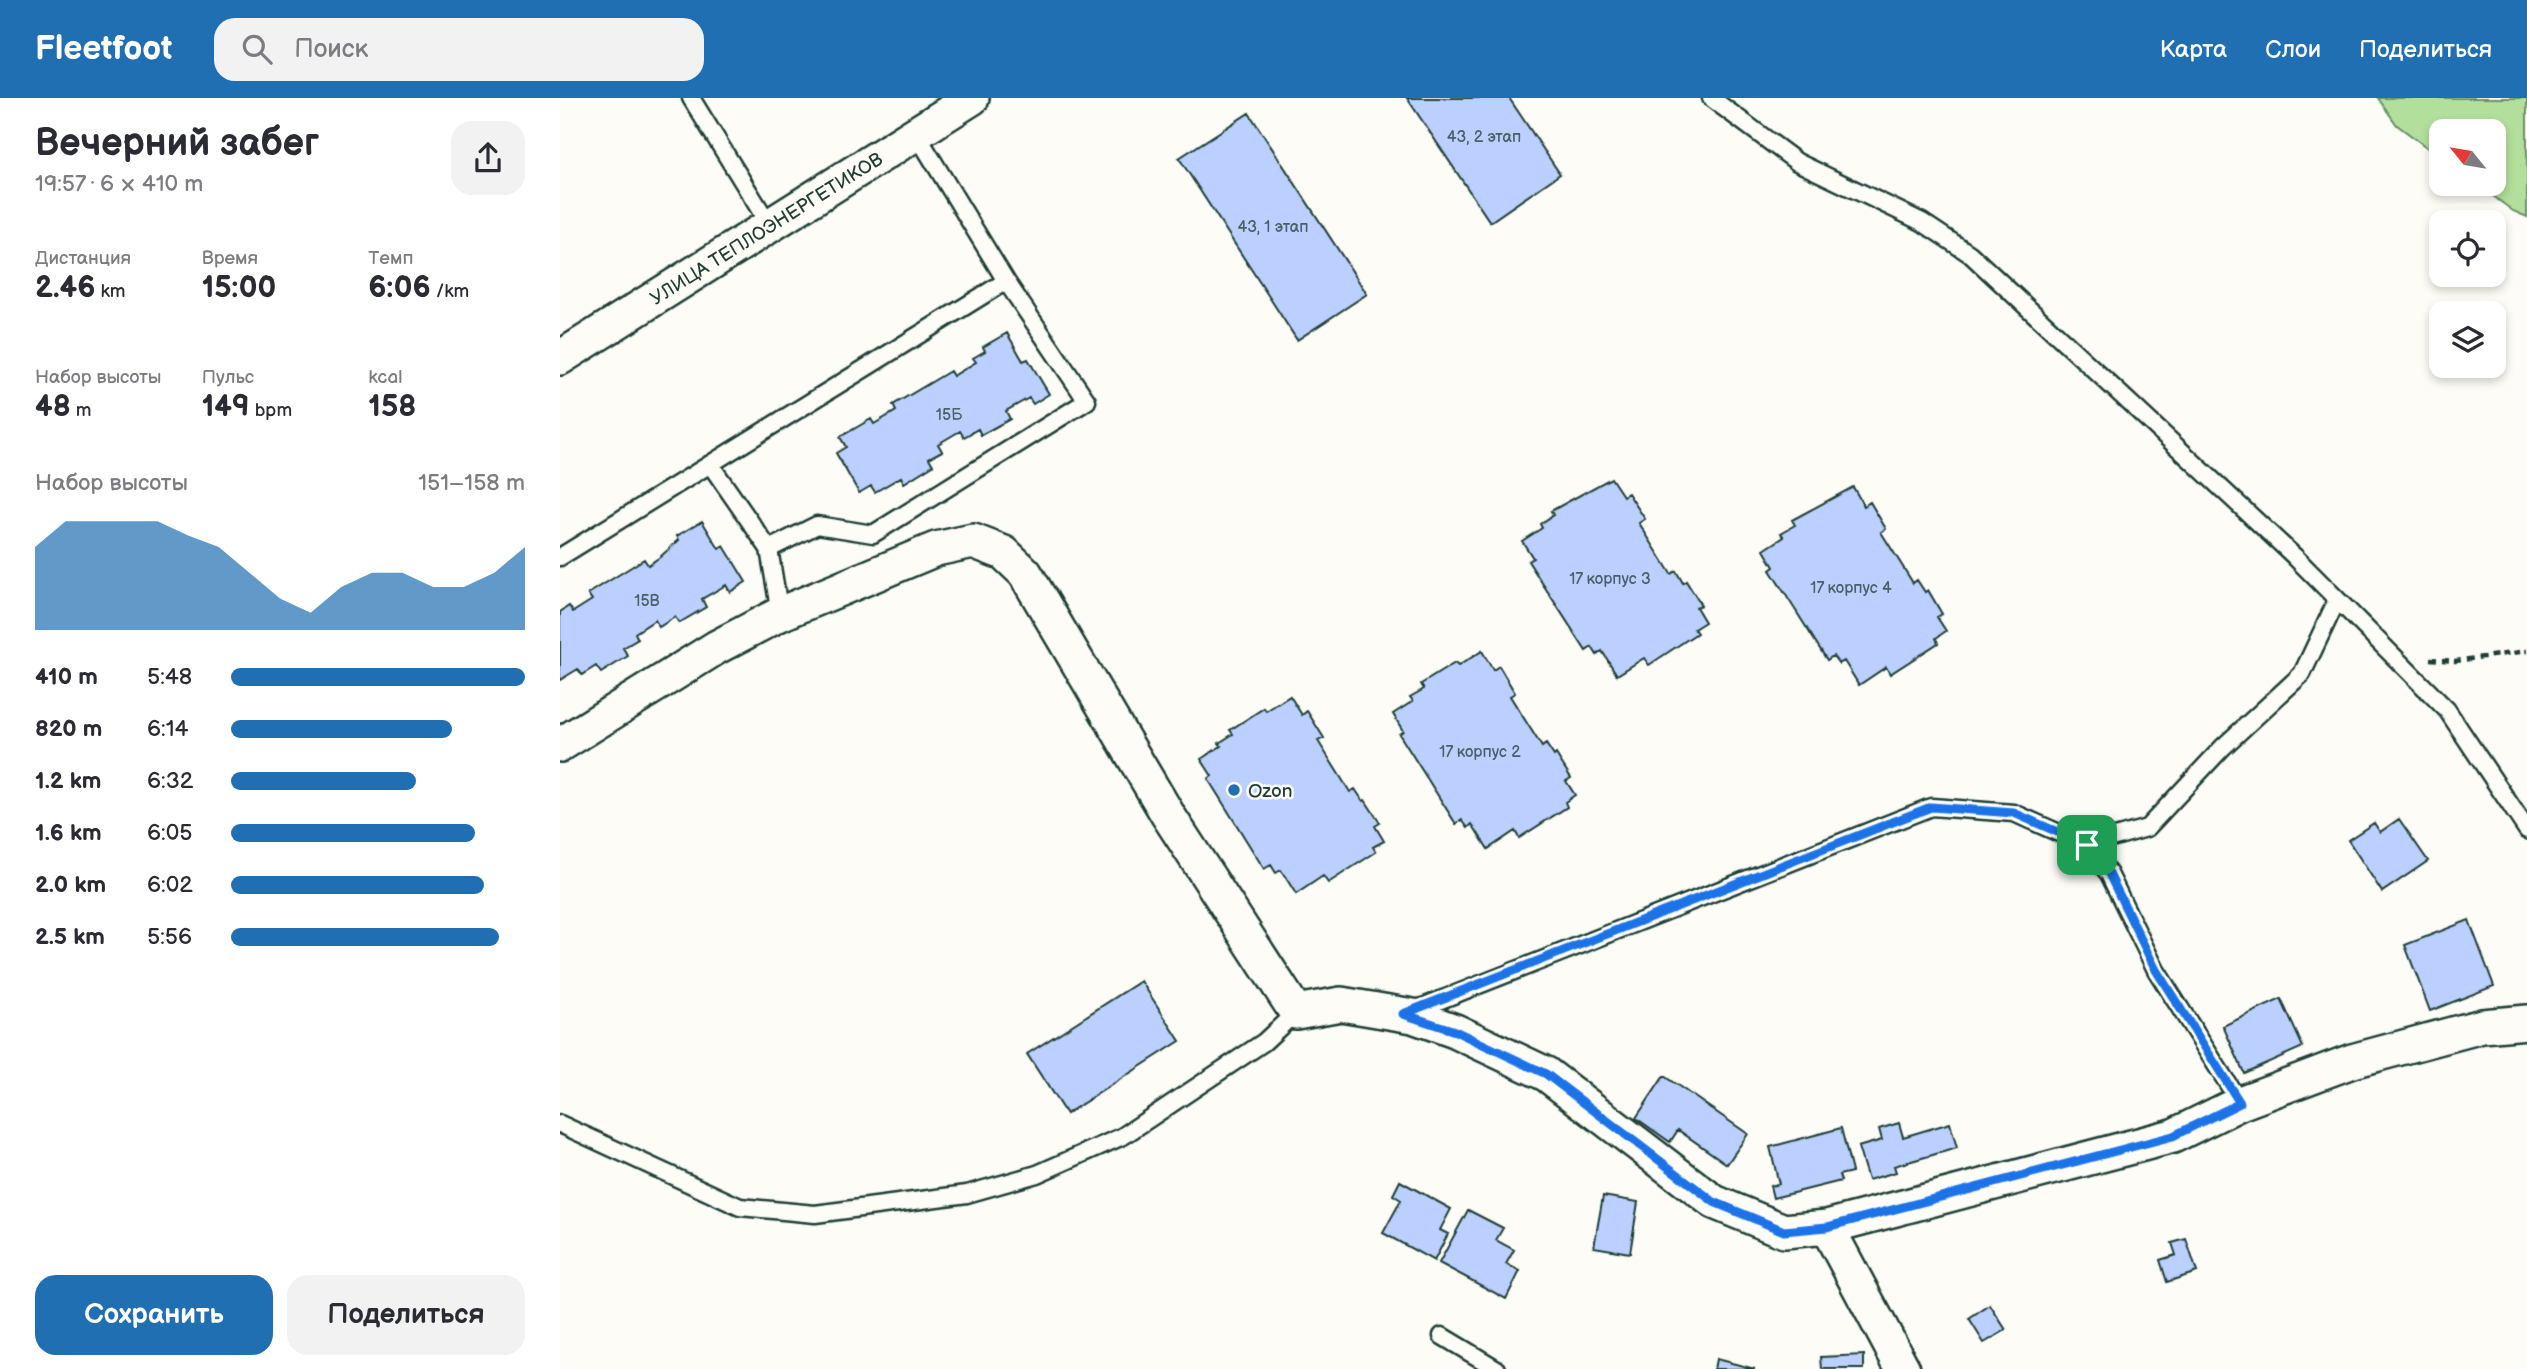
<!DOCTYPE html>
<html lang="ru">
<head>
<meta charset="utf-8">
<style>
	:root { --surface:#fff; --page:#f2f2f3; --text:#2b2b33; --muted:#7c7c81; --accent:#1f6fb2 }
	body { margin:0; font-family:"Balsamiq Sans",sans-serif; background:var(--page); color:var(--text); height:100vh; display:flex; flex-direction:column; font-size:26px; white-space:nowrap }
	* { box-sizing:border-box; margin:0 }
	p { font-size:23px; color:var(--muted) }
	.icon { flex:none; width:38px; height:38px; fill:none; stroke:currentColor; stroke-width:2; stroke-linecap:round; stroke-linejoin:round }
	.map { position:relative; flex:1; overflow:hidden }
	.details { display:flex; flex-direction:column; background:var(--surface); width:560px }
	.details>* { flex:none }
	.needle { width:46px; rotate:300deg }
	.fabs { position:absolute; left:1869px; top:21px; display:grid; gap:14px }
	.fabs a { display:grid; place-items:center; width:77px; height:77px; border-radius:14px; background:var(--surface); box-shadow:0 4px 10px #0003; font-size:35px }
	.pin { position:absolute; display:grid; place-items:center; width:60px; height:60px; color:#fff; margin:-30px; border-radius:14px; box-shadow:0 4px 10px #0006 }
	.round { display:grid; place-items:center; flex:none; width:74px; height:74px; border-radius:21px; background:var(--page) }
	.head { display:flex; align-items:center; justify-content:space-between; height:119px; padding:0 35px }
	h1 { font-size:38px; font-weight:700; line-height:52px }
	.stats { display:grid; grid-template-columns:repeat(3,1fr); gap:10px; height:119px; padding:7px 35px }
	.stats div { display:grid; align-content:center }
	.stats b { font-size:30px; font-weight:700 }
	.stats small { font-size:19px; font-weight:400 }
	.stats p { font-size:19px }
	.chart { height:196px; padding:14px 35px }
	.chart p { display:flex; justify-content:space-between }
	.chart svg { width:100%; height:126px; margin-top:7px; fill:var(--accent); opacity:.7 }
	.primary-button { display:flex; gap:14px; margin-top:auto; padding:14px 35px }
	.primary-button a { flex:1; height:80px; border-radius:21px; background:var(--accent); color:#fff; font-size:28px; font-weight:700; line-height:80px; text-align:center }
	.primary-button a+a { background:var(--page); color:var(--text) }
	ul { padding:0 35px; list-style:none; font-size:23px }
	li { display:grid; grid-template-columns:112px 84px 1fr; align-items:center; height:52px }
	li i { height:18px; border-radius:9px; background:var(--accent) }
	header { display:flex; align-items:center; gap:42px; box-sizing:border-box; height:98px; padding:0 35px; background:var(--accent); color:#fff }
	header strong { font-size:33px }
	nav { display:flex; gap:38px; margin-inline-start:auto; font-size:24px }
	.search { width:490px; height:63px; background:var(--page); display:flex; align-items:center; gap:18px; box-sizing:border-box; padding:0 24px; border-radius:21px; color:var(--muted); font-size:26px }
	main { display:flex; flex:1; min-height:0 }
	.map>svg:first-child { display:block }
	.green { fill:#b3df9d; stroke:#698e68; stroke-width:2 }
	.building { fill:#bbd0ff; stroke:#1f3d34; stroke-width:2 }
	.lines { fill:none; stroke-linecap:round; stroke-linejoin:round }
	.lane-casing { stroke:#1f3d34; stroke-width:21 }
	.street-casing { stroke:#1f3d34; stroke-width:38 }
	.path { stroke:#1f3d34; stroke-width:4.5; stroke-dasharray:7 5; stroke-linecap:butt }
	.lane { stroke:#fdfcf7; stroke-width:16 }
	.street { stroke:#fdfcf7; stroke-width:33 }
	.route-casing { stroke:#fff; stroke-width:14 }
	.route { stroke:#1a73e8; stroke-width:9 }
	.poi-dot { fill:#1f6fb2; stroke:#fdfcf7; stroke-width:2.5 }
	.labels { text-anchor:middle; stroke-width:5; stroke-linejoin:round; paint-order:stroke }
	.number-label { font-size:16px; fill:#466267 }
	.street-label { font-size:19px; fill:#1f3d34; stroke:#fdfcf7 }
	.poi-label { font-size:19px; fill:#1f3d34; stroke:#fdfcf7; text-anchor:start }
</style>
</head>
<body>
<header>
<strong>Fleetfoot</strong>
<div class="search"><svg class="icon" aria-label="search" viewBox="0 0 24 24"><circle cx="10" cy="10" r="6"/><path d="M15 15l6 6"/></svg>Поиск</div>
<nav><a>Карта</a><a>Слои</a><a>Поделиться</a></nav>
</header>
<main>
<section class="details">
<div class="head"><div><h1>Вечерний забег</h1><p>19:57 · 6 × 410 m</p></div><a class="round"><svg class="icon" aria-label="share" viewBox="0 0 24 24"><path d="M12 15V3M7 8l5-5 5 5M5 13v7h14v-7"/></svg></a></div>
<div class="stats">
<div><p>Дистанция</p><b>2.46<small> km</small></b></div>
<div><p>Время</p><b>15:00</b></div>
<div><p>Темп</p><b>6:06<small> /km</small></b></div>
</div>
<div class="stats">
<div><p>Набор высоты</p><b>48<small> m</small></b></div>
<div><p>Пульс</p><b>149<small> bpm</small></b></div>
<div><p>kcal</p><b>158</b></div>
</div>
<div class="chart"><p><span>Набор высоты</span>151–158 m</p>
<svg viewBox="0 0 160 44" preserveAspectRatio="none"><path d="M0 44V15L10 6L20 6L30 6L40 6L50 11L60 15L70 24L80 33L90 38L100 29L110 24L120 24L130 29L140 29L150 24L160 15V44z"/></svg>
</div>
<ul>
<li><b>410 m</b>5:48<i style="width:100%"></i></li>
<li><b>820 m</b>6:14<i style="width:75%"></i></li>
<li><b>1.2 km</b>6:32<i style="width:63%"></i></li>
<li><b>1.6 km</b>6:05<i style="width:83%"></i></li>
<li><b>2.0 km</b>6:02<i style="width:86%"></i></li>
<li><b>2.5 km</b>5:56<i style="width:91%"></i></li>
</ul>
<div class="primary-button"><a>Сохранить</a><a>Поделиться</a></div>
</section>
<div class="map">
<svg width="1967" height="1271" viewBox="0 0 1967 1271">
	<rect width="100%" height="100%" fill="#fdfcf7"/>
	<filter id="ink" filterUnits="userSpaceOnUse"><feTurbulence type="fractalNoise" baseFrequency=".0143" numOctaves="2"/><feDisplacementMap in="SourceGraphic" scale="14" xChannelSelector="R" yChannelSelector="G"/><feConvolveMatrix kernelMatrix="1 2 1 2 8 2 1 2 1" color-interpolation-filters="sRGB"/></filter>
	<g filter="url(#ink)">
		<path class="green" d="M1818 0H1967V119L1953 113 1917 86H1934V33H1881V60L1837 27Z"/>
		<path class="building" d="M847 0H949L1000 76 930 124Z
			M689 15 807 196 737 242 619 60Z
			M447 235 463 263 468 261 489 296 473 306 469 300 446 313 450 321 421 337 418 331 404 339 400 333 378 346 382 353 369 360 373 367 344 385 341 379 315 394 311 388 299 395 276 355 286 349 280 339 311 321 314 326 336 313 333 307 390 273 393 278 416 264 413 260 425 253 423 249Z
			M1051 380 1063 398 1068 395 1085 421 1079 425 1111 476 1116 473 1123 485 1126 483 1141 507 1136 509 1145 524 1134 531 1137 535 1089 567 1084 560 1057 577 1042 553 1037 557 1032 549 1026 553 968 463 973 460 962 443 982 430 980 426 993 417 991 413Z
			M1293 389 1304 408 1310 404 1326 431 1321 434 1353 485 1357 482 1365 494 1368 492 1382 516 1377 519 1386 533 1376 540 1378 545 1330 576 1326 569 1299 587 1284 563 1279 566 1273 558 1267 562 1210 472 1214 469 1204 452 1224 439 1221 435 1235 427 1232 422Z
			M142 423 159 451 164 448 186 484 170 494 166 487 142 501 146 509 119 525 115 519 99 529 95 522 75 535 78 541 63 550 68 558 41 575 36 568 22 577 18 571 0 582V514L9 508 13 514 32 502 28 496 84 461 88 467 100 459 119 442 117 438Z
			M922 553 933 572 939 568 955 595 950 598 982 649 986 646 994 658 996 656 1011 680 1006 683 1015 697 1005 704 1007 709 959 740 955 733 928 751 912 726 908 730 902 722 896 726 839 636 843 633 833 616 853 603 850 599 864 591 861 586 895 565 898 568Z
			M730 598 742 617 747 613 764 640 758 643 790 694 795 691 803 703 805 702 820 725 815 728 824 743 813 749 816 754 768 785 763 778 736 796 721 772 716 775 711 767 704 771 648 681 652 678 641 661 661 648 659 645 673 636 670 632 704 610 706 613Z
			M1839 721 1868 763 1822 794 1788 742 1814 725 1820 734Z
			M1909 822 1934 888 1870 913 1845 847Z
			M581 883 620 943 506 1016 467 956Z
			M1721 901 1743 949 1684 975 1663 928Z
			M1104 978 1188 1036 1167 1066 1118 1032 1110 1044 1076 1020Z
			M1339 1025 1343 1039 1390 1025 1397 1050 1334 1068 1336 1074 1308 1082 1298 1049 1322 1042 1319 1031Z
			M1281 1030 1292 1074 1279 1077 1281 1083 1213 1100 1210 1088 1219 1086 1210 1049Z
			M840 1083 891 1111 880 1132 888 1136 874 1163 823 1135 841 1102 833 1097Z
			M1043 1098 1078 1104 1070 1155 1034 1149Z
			M908 1112 943 1130 936 1142 954 1152 946 1166 960 1173 946 1201 879 1165Z
			M1626 1141 1637 1174 1607 1184 1600 1162 1616 1157 1612 1145Z
			M1430 1207 1446 1232 1424 1245 1409 1221Z
			M1304 1257V1271H1262L1261 1259Z
			M1156 1261 1195 1271H1154Z"/>
		<g class="lines">
			<defs>
				<path id="lane" d="M131 0 210 128
					M1151 0 1237 64 1362 124 1410 156 1734 458 1887 612 1967 732
					M150 366 209 451 220 516
					M209 451 257 427 313 436 527 303 446 183
					M0 459 446 183 356 35
					M1526 747 1587 730 1663 649 1742 576 1777 502
					M850 914 1371 709 1454 715 1526 747 1549 776 1596 872 1680 1005
					M0 1026 180 1109 255 1116 407 1096 477 1076 563 1038 704 944 736 914
					M882 1238 937 1271"/>
				<path id="street" d="M0 260 412 0
					M0 647 157 549 220 516 376 451 413 443 444 455 465 475 608 717 736 914 781 906 853 918 895 933 986 976 1154 1104 1224 1133 1267 1129 1613 1038 1680 1005 1792 963 1922 928 1967 924
					M1267 1129 1343 1271"/>
			</defs>
			<use href="#lane" class="lane-casing"/>
			<use href="#street" class="street-casing"/>
			<path class="path" d="M1870 561 1895 563 1967 553"/>
			<use href="#lane" class="lane"/>
			<use href="#street" class="street"/>
		</g>
	</g>
	<g class="lines" filter="url(#ink)">
		<defs>
			<path id="route" d="M1371 709 1454 715 1527 747 1549 776 1596 872 1680 1005 1613 1038 1267 1129 1224 1133 1154 1104 986 976 895 933 843 916Z"/>
		</defs>
		<use href="#route" class="route-casing"/>
		<use href="#route" class="route"/>
	</g>
	<circle class="poi-dot" cx="674" cy="692" r="7"/>
	<g class="labels">
		<g class="number-label">
			<text x="924" y="44">43, 2 этап</text>
			<text x="713" y="134">43, 1 этап</text>
			<text x="389" y="322">15Б</text>
			<text x="1050" y="486">17 корпус 3</text>
			<text x="1291" y="495">17 корпус 4</text>
			<text x="87" y="508">15В</text>
			<text x="920" y="659">17 корпус 2</text>
		</g>
		<g class="street-label">
			<text transform="translate(206 130) rotate(-32)" y="7">УЛИЦА ТЕПЛОЭНЕРГЕТИКОВ</text>
		</g>
		<g class="poi-label">
			<text x="688" y="699">Ozon</text>
		</g>
	</g>
</svg>
<div class="fabs">
<a><svg class="needle" viewBox="-14 -14 28 28"><path d="M0-13l5 13h-10z" fill="#e53935"/><path d="M0 13l5-13h-10z" fill="#7c7c81"/></svg></a>
<a><svg class="icon" aria-label="locate" viewBox="0 0 24 24"><circle cx="12" cy="12" r="6"/><path d="M12 2v4M12 18v4M2 12h4M18 12h4"/></svg></a>
<a><svg class="icon" aria-label="layers" viewBox="0 0 24 24"><path d="M12 4l9 5-9 5-9-5zM3 14l9 5 9-5"/></svg></a>
</div>
<div class="pin" style="left:1527px;top:747px;background:#1e9e55"><svg class="icon" aria-label="arrive" viewBox="0 0 24 24"><path d="M6 21V4h12l-3 4 3 4H6"/></svg></div>
</div>
</main>
</body>
</html>
